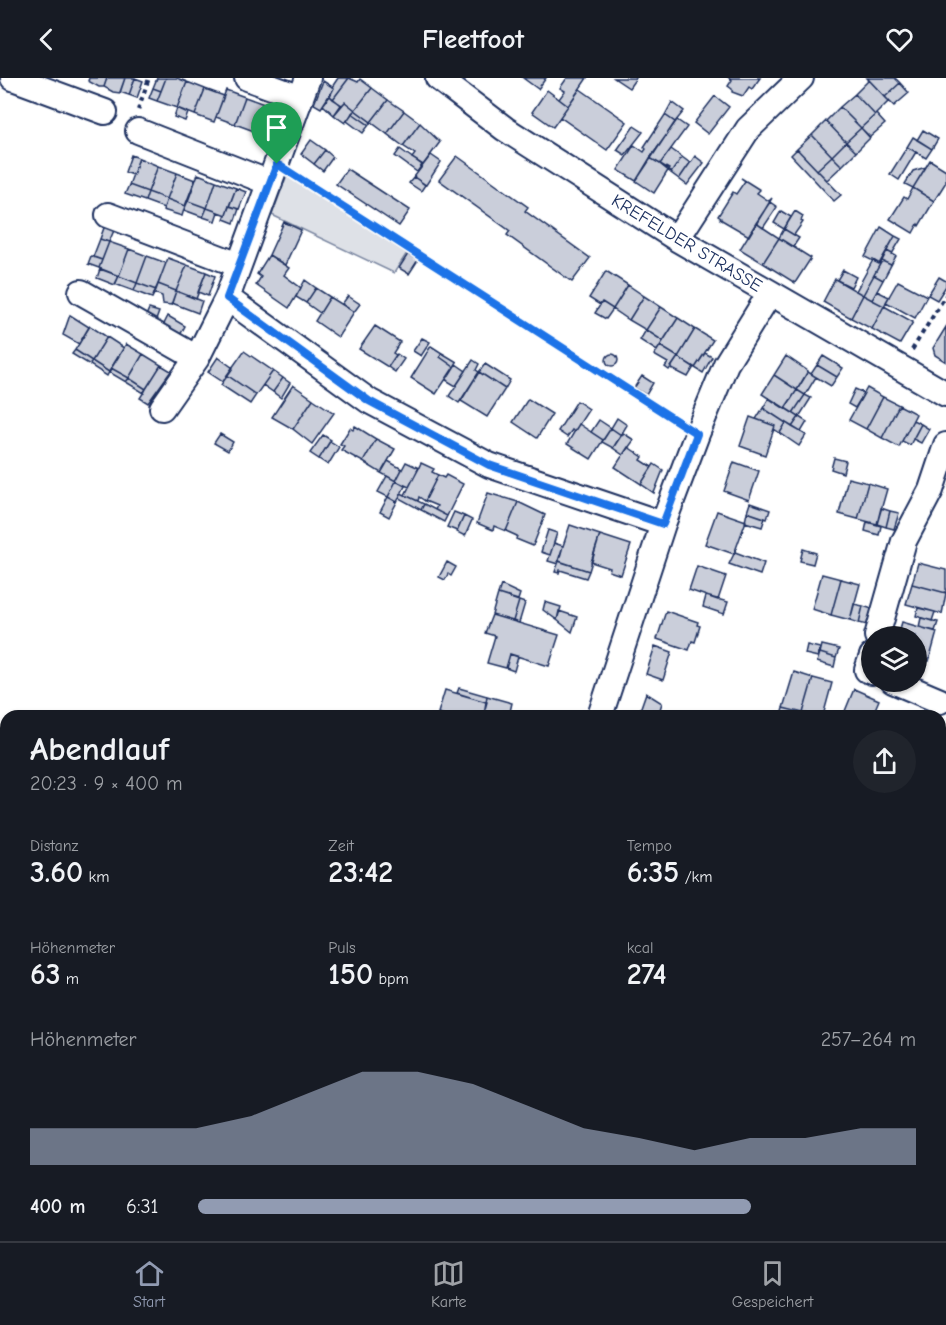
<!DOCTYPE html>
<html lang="de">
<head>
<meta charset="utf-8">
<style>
	:root { --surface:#171b24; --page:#20242c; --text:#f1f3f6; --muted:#9ea1a6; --line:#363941; --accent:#919bb2 }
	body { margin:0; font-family:"Comic Neue",sans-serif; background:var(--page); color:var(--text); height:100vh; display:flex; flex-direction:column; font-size:22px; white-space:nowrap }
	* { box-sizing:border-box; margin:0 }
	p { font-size:20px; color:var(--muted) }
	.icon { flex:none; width:33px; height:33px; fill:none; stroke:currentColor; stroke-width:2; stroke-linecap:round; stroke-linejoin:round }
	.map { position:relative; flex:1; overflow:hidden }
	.drawer { position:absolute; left:0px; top:632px; width:946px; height:532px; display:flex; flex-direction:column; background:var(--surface); border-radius:18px 18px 0 0; box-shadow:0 2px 4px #0004 }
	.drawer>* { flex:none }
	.fabs { position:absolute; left:861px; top:548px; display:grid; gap:12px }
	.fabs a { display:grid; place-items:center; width:66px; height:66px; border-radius:50%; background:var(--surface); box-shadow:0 2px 4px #0004; font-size:30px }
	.pin { position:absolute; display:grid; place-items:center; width:51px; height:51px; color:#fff; margin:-62px -26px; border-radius:50% 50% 50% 0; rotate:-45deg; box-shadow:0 0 6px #0007 }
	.pin .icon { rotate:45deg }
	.round { display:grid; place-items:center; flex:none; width:63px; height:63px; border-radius:32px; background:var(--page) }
	.head { display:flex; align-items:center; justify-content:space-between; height:102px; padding:0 30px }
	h1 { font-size:33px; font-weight:700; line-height:45px }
	.figures { display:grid; grid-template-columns:repeat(3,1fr); gap:9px; height:102px; padding:6px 30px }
	.figures div { display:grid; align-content:center }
	.figures b { font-size:30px; font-weight:700 }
	.figures small { font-size:16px; font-weight:400 }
	.figures p { font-size:16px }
	.chart { height:168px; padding:12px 30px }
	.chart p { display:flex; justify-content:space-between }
	.chart svg { width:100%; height:108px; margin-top:6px; fill:var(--accent); opacity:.7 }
	ul { padding:0 30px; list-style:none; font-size:20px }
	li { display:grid; grid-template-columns:96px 72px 1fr; align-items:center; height:45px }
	li i { height:15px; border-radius:8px; background:var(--accent) }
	header { display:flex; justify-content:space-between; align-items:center; height:78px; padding:0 30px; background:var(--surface); font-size:27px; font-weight:700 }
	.tab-bar { display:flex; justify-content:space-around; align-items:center; height:84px; border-top:2px solid var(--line); background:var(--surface); font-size:16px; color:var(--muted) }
	.tab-bar a { display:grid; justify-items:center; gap:3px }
	.tab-bar .selected { color:var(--accent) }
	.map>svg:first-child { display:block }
	.green { fill:#dee1e7; stroke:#7c88a2; stroke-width:1.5 }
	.building { fill:#caceda; stroke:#1b2f5e; stroke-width:1.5 }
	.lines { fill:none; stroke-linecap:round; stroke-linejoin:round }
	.minor-casing { stroke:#1b2f5e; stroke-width:28 }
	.path { stroke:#1b2f5e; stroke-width:4; stroke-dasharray:4.5 4.5; stroke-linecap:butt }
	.minor { stroke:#fff; stroke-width:24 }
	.route-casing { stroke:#fff; stroke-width:12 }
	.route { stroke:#1a73e8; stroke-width:8 }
	.labels { text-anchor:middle; stroke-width:4.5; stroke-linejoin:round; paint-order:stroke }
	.street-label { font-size:18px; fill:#1b2f5e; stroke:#fff }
</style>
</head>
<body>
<header><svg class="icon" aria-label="back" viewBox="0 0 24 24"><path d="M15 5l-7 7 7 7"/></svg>Fleetfoot<svg class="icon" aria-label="heart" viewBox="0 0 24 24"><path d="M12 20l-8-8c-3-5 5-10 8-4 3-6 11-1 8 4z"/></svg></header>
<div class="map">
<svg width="946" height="1163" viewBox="0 0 946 1163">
	<rect width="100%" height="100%" fill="#fff"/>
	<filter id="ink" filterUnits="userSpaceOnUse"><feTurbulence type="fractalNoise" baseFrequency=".0167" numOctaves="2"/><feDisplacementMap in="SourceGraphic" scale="12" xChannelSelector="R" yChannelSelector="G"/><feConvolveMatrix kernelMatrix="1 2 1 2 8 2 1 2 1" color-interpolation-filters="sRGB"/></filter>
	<g filter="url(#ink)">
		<path class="green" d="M287 97 407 175 394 195 272 137Z
			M275 1158H422L428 1163H271Z"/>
		<path class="building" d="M89 0H107L104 9H99L88 3Z
			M107 0H125L120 15 113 14 104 9Z
			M125 0H135L129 17 120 14Z
			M135 0 143 3 137 20 129 17Z
			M157 0H166L161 13 153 10Z
			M166 0H177L187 4 177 30 157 23Z
			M338 0H349L333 21 330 18 334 10 332 9Z
			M349 0 358 4 360 1 372 10 355 32 345 24 342 27 333 21Z
			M523 0H546L538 11Z
			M567 0H587L568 28 559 21 565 13 560 10Z
			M614 0H636L629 10Z
			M729 0H760L752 11 749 9 743 18 732 14V11L728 8 732 2Z
			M867 0H895L900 5 885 19Z
			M869 2 889 23 875 37 855 16Z
			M323 3 334 10 321 30 314 26Z
			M187 4 205 11 195 37 177 30Z
			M900 5 909 15 894 28 885 19Z
			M153 10 161 13 157 23 149 20Z
			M372 10 388 22 371 44 355 32Z
			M205 11 224 18 214 44 195 37Z
			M580 11 627 44 607 72 560 39Z
			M226 12 245 19 235 46 216 39Z
			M547 12 568 28 553 49 532 34Z
			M855 16 875 37 861 50 840 29Z
			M330 18 341 27 334 37 323 27Z
			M715 18 729 29 708 56 694 45Z
			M245 19 264 26 254 53 235 46Z
			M388 22 404 33 387 56 371 44Z
			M345 24 355 32 345 45 334 37Z
			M672 24 684 33 675 44 665 37Z
			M264 26 275 30 265 57 254 53Z
			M840 29 861 50 846 64 826 43Z
			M177 30 188 35 185 43 174 39Z
			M355 32 371 44 369 47 352 35Z
			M404 33 420 45 403 68 387 56Z
			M352 35 369 47 363 55 347 43Z
			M876 36 885 46 870 59 861 50Z
			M665 37 675 44 636 103 618 92 634 67 644 74 646 71 644 69Z
			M677 42 687 49 660 86 650 80Z
			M826 43 846 64 832 78 812 57Z
			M420 45 440 64 423 87 412 80 415 76 403 68Z
			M634 48 643 54 625 77 617 72Z
			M861 50 870 60 856 74 846 64Z
			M923 52 938 61 932 71 917 62Z
			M812 57 832 78 817 92 797 71Z
			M913 59 932 71 926 80 907 69Z
			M311 62 325 72 314 86 301 76Z
			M846 64 856 74 842 88 832 78Z
			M907 69 916 74 899 102 890 96Z
			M400 71 422 87 417 94 395 78Z
			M671 71 682 79 671 95 660 86Z
			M797 71 841 117 834 123 791 77Z
			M325 72 333 79 323 93 314 86Z
			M131 77 139 80 133 97 125 94Z
			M431 77 441 84 426 107 414 99Z
			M457 78 528 129 525 133 590 180 572 204 507 157 510 153 439 102Z
			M695 78 704 85 687 107 679 101Z
			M832 78 842 88 827 102 817 92Z
			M682 79 690 85 679 101 671 95Z
			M139 80 158 88 148 114 129 107Z
			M650 80 669 91 654 115 636 103Z
			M930 82 946 92V104L934 123 913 110Z
			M158 88 177 95 167 121 148 114Z
			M926 89 913 110 905 106 913 93Z
			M347 91 410 132 399 148 336 106Z
			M177 95 195 102 185 128 167 121Z
			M198 96 216 103 207 130 188 123Z
			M414 99 425 107 421 113 409 105Z
			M741 100 760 112 757 115 769 123 772 120 749 158 720 141 721 140 718 138 733 114 736 116 745 103Z
			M216 103 236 110 226 137 207 130Z
			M129 107 148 114 145 123 125 116Z
			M236 110 246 114 239 131 229 128Z
			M913 110 934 123 919 148 918 146 913 155 890 141 904 119 907 121Z
			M148 114 167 121 164 130 145 123Z
			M167 121 185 128 182 138 163 132Z
			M188 123 207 130 203 139 184 132Z
			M770 124 777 129 763 150 756 145Z
			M229 128 239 131 234 145 224 141Z
			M207 130 218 134 215 143 203 139Z
			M781 133 791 139 784 151 774 145Z
			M795 133 803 138 801 143 803 144 794 157 784 151Z
			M284 144 301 152 285 187 269 177Z
			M756 145 779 160 763 185 740 171Z
			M105 147 115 150 109 164 100 161Z
			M881 149 895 158 879 186 865 179Z
			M784 151 799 160 793 169 779 160Z
			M895 158 901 161 892 176 887 173Z
			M779 160 811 180 795 205 763 185Z
			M100 161 109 164 102 182 93 179Z
			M109 164 129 171 119 198 99 190Z
			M129 171 147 178 137 205 119 198Z
			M887 173 896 178 891 187 882 183Z
			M408 176 418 182 409 196 399 190Z
			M269 177 289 190 284 197 301 210 289 230 256 207 261 199 257 196Z
			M91 178 102 182 99 190 88 186Z
			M147 178 166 185 156 212 137 205Z
			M168 180 187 187 176 213 158 206Z
			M873 182 880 186 863 217 856 213Z
			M882 183 891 187 883 202 874 197Z
			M187 187 206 194 196 221 176 213Z
			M100 191 119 198 115 207 97 200Z
			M843 192 856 199 851 209 837 202Z
			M606 193 628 207 613 231 602 224 600 227 589 220Z
			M206 194 215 198 208 218 198 214Z
			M874 197 883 202 872 222 863 217Z
			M119 198 137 205 134 213 115 206Z
			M939 199 946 203V208L937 222 928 217Z
			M835 201 863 217 851 240 823 224Z
			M305 202 316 210 306 225 296 219Z
			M898 203 927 218 915 240 886 224Z
			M137 205 156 212 152 220 134 213Z
			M158 206 176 213 171 227 163 226 162 218 154 215Z
			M628 207 644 218 629 242 613 231Z
			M316 210 330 219 320 235 306 225Z
			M176 213 202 223 198 235 172 225Z
			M877 213 889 219 884 228 872 222Z
			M863 217 884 228 872 251 851 240Z
			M348 218 360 226 354 234 342 226Z
			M644 218 661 229 646 252 629 242Z
			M330 219 354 234 338 259 315 243Z
			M602 224 613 231 606 241 595 235Z
			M884 228 913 244 900 266 872 251Z
			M661 229 678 240 663 263 646 252Z
			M149 231 159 234 155 245 145 240Z
			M70 237 89 249 79 266 63 257Z
			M168 238 185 248 179 259 162 250Z
			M678 240 695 251 678 279 660 268Z
			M90 248 107 259 92 283 75 272Z
			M375 248 400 264 393 275 396 277 388 289 359 271Z
			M946 249V284L935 277 933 270Z
			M695 251 713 262 695 290 678 279Z
			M646 252 663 263 657 273 640 262Z
			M107 259 124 270 109 294 92 283Z
			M422 260 430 264 421 278 413 273Z
			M126 266 143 276 129 300 111 290Z
			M431 268 442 275 440 279 454 289 436 316 411 300Z
			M660 268 678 279 669 292 665 289 668 285 654 277Z
			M75 272 92 283 90 287 72 276Z
			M244 273 273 293 256 317 227 297Z
			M442 275 457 284 454 289 440 279Z
			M705 275 712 279 703 295 695 290Z
			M606 282a6 6 0 1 1 12 0a6 6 0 1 1-12 0Z
			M143 276 161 287 146 311 129 300Z
			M397 276 404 281 395 294 388 289Z
			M786 278 808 293 797 312 774 297Z
			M823 278 843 290 837 299 817 287Z
			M218 279 233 290 223 304 208 294Z
			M678 279 694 289 688 299 672 291V288Z
			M473 282 479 286 476 292 479 294 459 325 449 318Z
			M92 283 109 294 107 298 90 287Z
			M456 286 466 293 456 308 446 302Z
			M485 286 510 302 505 311 479 294Z
			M161 287 171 293 148 325 140 320Z
			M817 287 837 299 831 308 811 296Z
			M111 290 129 300 126 304 109 294Z
			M273 293 283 300 273 314 263 307Z
			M479 294 505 311 487 339 461 323Z
			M808 294 816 299 805 317 797 312Z
			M227 297 256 317 250 326 221 307Z
			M774 297 797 312 785 331 762 316Z
			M642 298 653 305 646 317 634 310Z
			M129 300 146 311 144 315 126 304Z
			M283 300 290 305 281 320 273 314Z
			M293 307 313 321 293 351 272 339Z
			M867 310 883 319 866 351 849 342Z
			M855 311 864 315 855 330 848 326Z
			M797 312 805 317 793 335 785 330Z
			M805 317 811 320 799 339 793 335Z
			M883 319 899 327 882 360 866 351Z
			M769 320 799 339 792 349 763 330Z
			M313 321 334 335 312 366 293 351Z
			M528 321 552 336 537 360 513 344Z
			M577 323 589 331 574 354 572 352 567 359 558 353Z
			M899 327 916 336 899 369 882 360Z
			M763 330 786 345 780 355 774 351 775 348 756 341Z
			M750 339 775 348 765 377 740 368Z
			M799 339 807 344 801 354 792 349Z
			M617 340 627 347 621 357 611 350Z
			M599 342 611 350 603 362 591 354Z
			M913 342 921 346 910 367 902 363Z
			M786 345 806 357 799 368 780 355Z
			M579 346 603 362 591 381 567 366Z
			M921 346 929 351 921 365 913 361Z
			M355 348 376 361 363 384 341 372 344 368 340 366 350 350 353 352Z
			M611 350 621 357 613 370 602 364Z
			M623 355 634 362 623 377 613 370Z
			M220 356 233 364 228 373 214 365Z
			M323 357 331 362 319 381 310 375Z
			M376 361 395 371 381 395 363 384Z
			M330 363 339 369 328 387 319 381Z
			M628 369 643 379 641 382 652 389 641 406 615 389Z
			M834 380 846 383 843 395 831 391Z
			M388 383 402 391 396 403 381 395Z
			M406 384 419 390 409 409 396 403Z
			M734 384 759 393 749 422 724 413Z
			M421 385 434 391 432 394 438 397 425 423 419 419 418 423 405 417Z
			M654 386 663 392 654 415 641 406Z
			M438 397 444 400 446 397 463 406 447 438 435 432 437 428 425 423Z
			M387 398 396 403 388 419 378 414Z
			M848 400 868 405 858 441 839 436Z
			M396 403 405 408 397 424 388 419Z
			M868 405 887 411 877 446 858 441Z
			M401 415 424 426 421 432 399 420Z
			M488 415 518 424 506 453 494 448 493 452 477 445Z
			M388 419 397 424 389 439 380 434Z
			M518 424 545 437 533 468 516 461 517 458 506 453Z
			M750 425 770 432 767 441 747 434Z
			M424 426 447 438 444 444 421 432Z
			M881 430 890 433 886 449 877 446Z
			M717 433 746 443 734 476 705 466Z
			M890 433 899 435 894 451 886 449Z
			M454 434 464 438 457 453 447 449Z
			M747 434 765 440 762 449 745 444Z
			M464 438 472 442 465 458 457 454Z
			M867 444 881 448 879 457 865 453Z
			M570 447 600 457 589 493 558 483Z
			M548 452 557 455 550 477 541 474Z
			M600 457 631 467 621 497 609 493 610 490 591 484Z
			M554 465 563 468 558 486 548 483Z
			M803 471 816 475 813 486 800 483Z
			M735 474 764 485 760 497 729 486Z
			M559 483 589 493 586 500 560 492 559 495 555 494Z
			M447 484 456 489 451 498 448 496 445 502 439 499Z
			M918 485 946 492V515L912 506Z
			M697 488 726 498 718 522 689 512Z
			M822 496 841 501 831 537 812 531Z
			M841 501 860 506 850 542 831 537Z
			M912 506 946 515 942 536 906 526Z
			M501 507 520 516 518 522 498 516Z
			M498 516 519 523 513 543 492 537Z
			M706 518 728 524 724 536 703 529Z
			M519 523 525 525 519 545 513 543Z
			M545 524 561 529 557 542 543 532Z
			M854 526 863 528 859 545 850 542Z
			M863 528 872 531 868 547 859 545Z
			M918 530 935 534 932 543 916 538Z
			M559 533 577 539 572 554 557 542Z
			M666 533 698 544 697 547 700 548 695 564 692 563 689 572 657 561Z
			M492 537 559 557 549 588 510 576 506 590 487 585 495 558 485 555Z
			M921 540 938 544 935 553 919 549Z
			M902 544 937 554 929 583 916 580V558H898Z
			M807 567 820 570 818 579 805 576Z
			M822 567 839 571 836 580 820 575Z
			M655 568 672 574 663 602 646 596Z
			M820 575 836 580 834 589 817 584Z
			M510 576 518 579 514 593 506 590Z
			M794 594 813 600 803 635 783 630Z
			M813 600 832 605 823 638 803 635Z
			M459 610 487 618 486 624 457 615Z
			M854 611 879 622 872 638H843Z
			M445 612 487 624 483 638H448L438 635Z
			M646 615 662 625 658 638 640 632Z
			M487 618 512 625 509 638 484 636Z
			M783 630 803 635V638H781Z
			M946 678V701L940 698Z
			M940 764 946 766V802L940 800Z
			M940 946H946V981H940Z
			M940 993 946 1041V1098H940Z"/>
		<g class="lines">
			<defs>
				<path id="minor" d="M13 0 105 34
					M247 0 301 20
					M438 0 505 51 677 161 946 316
					M138 53 270 105
					M108 137 239 187
					M677 161 748 51 801 0
					M81 214 197 280
					M227 220 369 323 489 387 663 446
					M162 330 197 280 227 220 308 0
					M877 558 904 463 931 412 946 367
					M872 578 867 592 872 594
					M893 603 940 623
					M600 638 663 446 697 356 726 286 770 215
					M940 843 946 845"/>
			</defs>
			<use href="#minor" class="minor-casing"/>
			<path class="path" d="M138 32 149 0
				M294 96 678 344
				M912 272 946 217
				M940 724 946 726"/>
			<use href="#minor" class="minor"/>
		</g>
	</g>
	<g class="lines" filter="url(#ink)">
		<defs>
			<path id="route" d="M277 86 697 356 663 446 489 387 369 323 227 220Z"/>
		</defs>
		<use href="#route" class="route-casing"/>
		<use href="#route" class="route"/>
	</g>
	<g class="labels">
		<g class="street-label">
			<text transform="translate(687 165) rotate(31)" y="6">KREFELDER STRASSE</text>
		</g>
	</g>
</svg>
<div class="fabs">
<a><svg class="icon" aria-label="layers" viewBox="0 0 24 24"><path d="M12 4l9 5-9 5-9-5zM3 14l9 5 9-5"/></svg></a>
</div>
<div class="pin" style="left:277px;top:86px;background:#1e9e55"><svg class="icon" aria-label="arrive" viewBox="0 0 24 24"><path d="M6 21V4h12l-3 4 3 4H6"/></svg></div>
<section class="drawer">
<div class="head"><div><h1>Abendlauf</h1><p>20:23 · 9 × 400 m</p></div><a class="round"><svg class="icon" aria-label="share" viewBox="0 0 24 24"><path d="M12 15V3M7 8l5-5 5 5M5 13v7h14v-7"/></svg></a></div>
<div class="figures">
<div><p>Distanz</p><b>3.60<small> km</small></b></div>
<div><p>Zeit</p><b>23:42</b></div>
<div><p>Tempo</p><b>6:35<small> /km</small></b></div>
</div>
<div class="figures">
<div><p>Höhenmeter</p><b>63<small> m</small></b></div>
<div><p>Puls</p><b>150<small> bpm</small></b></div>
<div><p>kcal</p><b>274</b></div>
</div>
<div class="chart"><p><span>Höhenmeter</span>257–264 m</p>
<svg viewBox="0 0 160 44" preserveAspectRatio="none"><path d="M0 44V29L10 29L20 29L30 29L40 24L50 15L60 6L70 6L80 11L90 20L100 29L110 33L120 38L130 33L140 33L150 29L160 29V44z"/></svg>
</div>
<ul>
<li><b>400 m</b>6:31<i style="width:77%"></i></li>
</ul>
</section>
</div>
<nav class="tab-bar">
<a class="selected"><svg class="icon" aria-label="home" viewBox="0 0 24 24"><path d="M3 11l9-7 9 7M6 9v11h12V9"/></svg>Start</a>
<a><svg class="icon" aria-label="map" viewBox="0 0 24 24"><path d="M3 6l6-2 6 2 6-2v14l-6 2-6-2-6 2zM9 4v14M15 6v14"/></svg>Karte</a>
<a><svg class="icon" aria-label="saved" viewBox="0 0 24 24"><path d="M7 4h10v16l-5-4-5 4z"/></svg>Gespeichert</a>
</nav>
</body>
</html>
